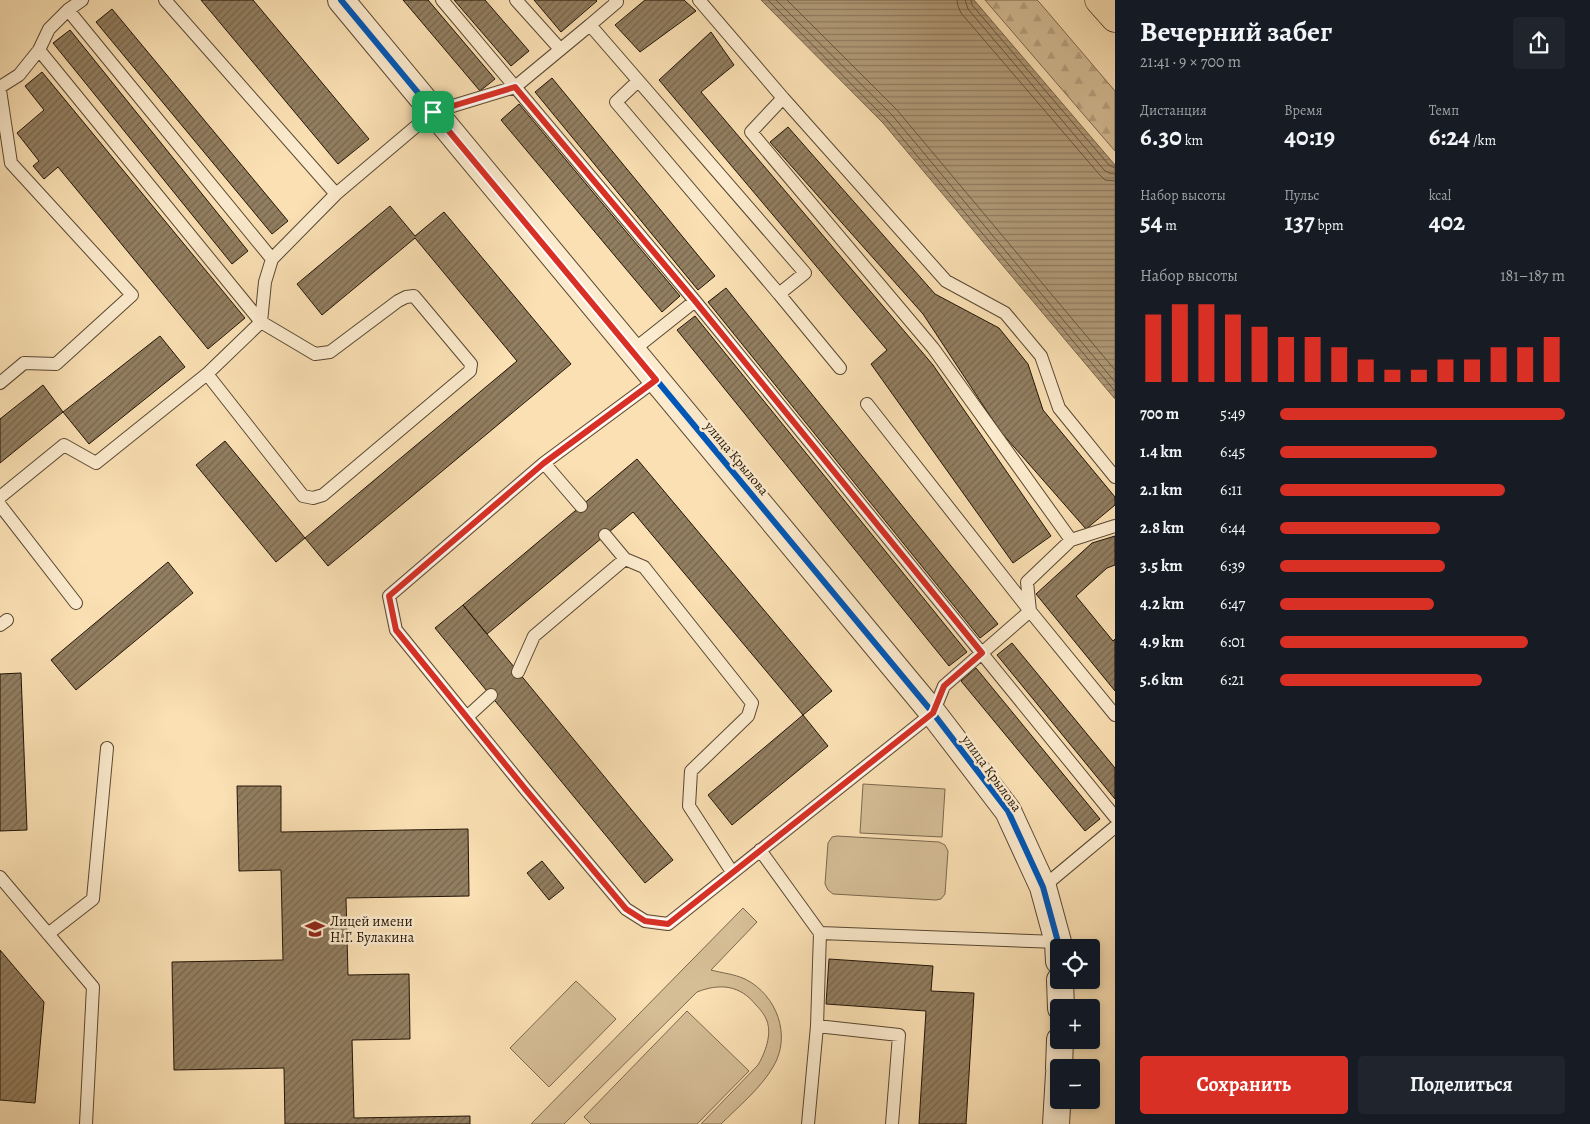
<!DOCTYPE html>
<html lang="ru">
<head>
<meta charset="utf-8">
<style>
	:root { --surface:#171b24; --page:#20242c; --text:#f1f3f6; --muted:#9ea1a6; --accent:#d93025 }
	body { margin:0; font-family:Alegreya,serif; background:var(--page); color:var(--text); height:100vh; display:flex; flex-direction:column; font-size:19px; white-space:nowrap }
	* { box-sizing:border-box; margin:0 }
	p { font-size:16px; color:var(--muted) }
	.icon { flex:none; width:28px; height:28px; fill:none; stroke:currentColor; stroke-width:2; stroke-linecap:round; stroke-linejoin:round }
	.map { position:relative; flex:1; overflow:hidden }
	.drawer { display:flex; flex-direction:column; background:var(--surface); width:475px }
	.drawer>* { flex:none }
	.buttons { position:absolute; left:1050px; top:939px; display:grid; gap:10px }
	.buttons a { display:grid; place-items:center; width:50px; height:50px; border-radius:5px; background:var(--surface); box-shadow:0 2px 8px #0003; font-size:25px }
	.pin { position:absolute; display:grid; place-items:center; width:42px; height:42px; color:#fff; margin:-21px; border-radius:10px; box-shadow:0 2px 8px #0006 }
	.round { display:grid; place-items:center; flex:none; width:52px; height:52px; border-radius:5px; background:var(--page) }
	.headline { display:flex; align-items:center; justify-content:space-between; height:85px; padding:0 25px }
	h1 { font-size:28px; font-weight:700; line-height:38px }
	.metrics { display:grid; grid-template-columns:repeat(3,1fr); gap:8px; height:85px; padding:5px 25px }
	.metrics div { display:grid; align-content:center }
	.metrics b { font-size:25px; font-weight:700 }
	.metrics small { font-size:14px; font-weight:400 }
	.metrics p { font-size:14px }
	.chart { height:140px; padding:10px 25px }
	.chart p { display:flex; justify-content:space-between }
	.chart svg { width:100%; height:90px; margin-top:5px; stroke:var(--accent); stroke-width:6 }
	.button { display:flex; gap:10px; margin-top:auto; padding:10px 25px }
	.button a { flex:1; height:58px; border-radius:5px; background:var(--accent); color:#fff; font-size:20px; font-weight:700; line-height:58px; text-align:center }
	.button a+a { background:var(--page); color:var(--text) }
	ul { padding:0 25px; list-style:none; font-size:16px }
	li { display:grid; grid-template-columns:80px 60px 1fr; align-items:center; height:38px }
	li i { height:12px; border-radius:6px; background:var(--accent) }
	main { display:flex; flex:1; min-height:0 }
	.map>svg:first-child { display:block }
	.grass { fill:#d5bd96; stroke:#7c684e }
	.forest { fill:url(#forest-firs); stroke:#7c684e }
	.water { fill:url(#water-rules); stroke:#78654b }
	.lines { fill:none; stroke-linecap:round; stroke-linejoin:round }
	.shore { stroke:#6a5840; stroke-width:1 }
	.building { fill:url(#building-hatch); stroke:#221407 }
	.lane-casing { stroke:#584732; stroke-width:14 }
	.street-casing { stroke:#584732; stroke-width:28 }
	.primary-casing { stroke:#221407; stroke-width:29 }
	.lane { stroke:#fcebce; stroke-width:12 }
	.street { stroke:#fcebce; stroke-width:26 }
	.primary { stroke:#fae0b3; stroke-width:28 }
	.cycleway-casing { stroke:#fcebce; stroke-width:9 }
	.cycleway { stroke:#0057b8; stroke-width:6 }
	.route-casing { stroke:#fff; stroke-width:10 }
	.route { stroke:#d93025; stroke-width:6 }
	.labels { text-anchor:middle; stroke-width:5; stroke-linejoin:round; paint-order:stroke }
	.street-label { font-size:14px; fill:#221407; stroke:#fcebce }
	.poi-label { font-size:14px; fill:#221407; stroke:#fcebce; text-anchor:start }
</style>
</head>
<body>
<main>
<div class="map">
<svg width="1115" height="1124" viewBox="0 0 1115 1124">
	<defs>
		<pattern id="forest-firs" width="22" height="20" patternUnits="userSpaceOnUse" patternTransform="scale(1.25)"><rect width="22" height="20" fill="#d5bd96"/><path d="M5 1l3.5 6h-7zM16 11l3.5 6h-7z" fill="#b7a280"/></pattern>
		<pattern id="water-rules" width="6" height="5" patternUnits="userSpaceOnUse" patternTransform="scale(1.25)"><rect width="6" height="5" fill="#b19b79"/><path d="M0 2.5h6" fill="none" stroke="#907d61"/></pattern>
		<pattern id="building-hatch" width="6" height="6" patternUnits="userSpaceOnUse" patternTransform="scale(1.25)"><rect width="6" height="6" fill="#927e60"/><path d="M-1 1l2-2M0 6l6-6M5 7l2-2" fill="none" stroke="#77664d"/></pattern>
	</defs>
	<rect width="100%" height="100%" fill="#fae0b3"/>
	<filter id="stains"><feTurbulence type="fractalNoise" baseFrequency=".004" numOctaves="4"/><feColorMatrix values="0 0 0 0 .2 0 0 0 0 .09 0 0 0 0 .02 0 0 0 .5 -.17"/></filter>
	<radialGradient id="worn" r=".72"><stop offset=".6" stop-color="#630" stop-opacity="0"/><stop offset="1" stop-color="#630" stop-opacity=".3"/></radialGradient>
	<path class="grass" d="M863 784 945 789 942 837 860 833Z
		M837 836 939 842 945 845 948 851 945 894 941 899 936 900 833 894 828 890 825 884 828 843 832 837Z
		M743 908 757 922 711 970C722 973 734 974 745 979 777 995 792 1036 773 1067 761 1088 738 1107 721 1124H701L758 1065C765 1053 772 1035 767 1021 765 1015 760 1009 756 1005 740 985 720 983 697 992L564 1124H531Z
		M576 981 616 1019 549 1087 510 1048Z
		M687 1011 749 1071 697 1124H591L584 1117Z"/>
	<path class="forest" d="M985 0H1037L1040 3 1115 91V151Z"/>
	<path class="water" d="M761 0H974L1115 165V399L883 123Z"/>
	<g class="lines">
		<path class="shore" d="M768 0 887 120 1115 391
			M776 0 892 115 1115 382
			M787 0 897 110 1115 370
			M957 0 958 6 961 13 1099 174 1105 180 1115 181
			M965 0 968 9 1104 170 1109 173 1115 174
			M971 0 972 5 1109 165 1115 168"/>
	</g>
	<path class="building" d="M201 0H253L369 139 338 164Z
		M403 0H428L495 79 480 91Z
		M454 0H485L529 51 511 66Z
		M534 0H596L597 1 561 32Z
		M645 0H684L696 11 640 52 615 25Z
		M112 9 288 221 272 234 96 22Z
		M70 30 248 251 232 264 53 43Z
		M711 32 734 65 701 92 933 365 1051 536 1013 563 871 364 887 350 659 80Z
		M42 72 245 318 208 349 58 167 44 179 33 166 39 161 17 133 44 110 25 86Z
		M552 78 715 276 698 290 535 92Z
		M519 104 680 296 662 312 501 120Z
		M788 127 935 294 999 328 1028 364 1043 410 1115 497V505L1086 529 1000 431 923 314 770 142Z
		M390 206 415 236 444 212 571 364 328 566 305 538 276 562 196 465 225 441 305 538 517 361 415 238 322 315 297 284Z
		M726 288 998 624 980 638 708 302Z
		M695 316 967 652 949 666 677 330Z
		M160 336 185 367 89 444 63 412Z
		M43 385 63 412 0 463V419Z
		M637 459 832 691 803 715 633 512 487 634 463 605Z
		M1115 536V565L1107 568 1076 596 1113 641 1115 639V691L1036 594 1092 543Z
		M168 562 193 593 76 690 51 660Z
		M463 605 673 860 645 883 435 628Z
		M1012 643 1115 768V799L997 655Z
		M976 668 1100 819 1085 831 961 681Z
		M21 673 27 830 0 831V674Z
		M803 715 828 746 732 825 708 795Z
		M237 786H281V832L468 829 469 896 346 898 348 975 409 974 410 1039 352 1040 354 1118 470 1116V1124H285L284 1068 174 1070 172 962 283 960 281 870 239 871Z
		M542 861 564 888 549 900 527 873Z
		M0 950 44 1002 35 1103 0 1100Z
		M829 959 933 966 931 991 974 993 966 1124H919L926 1011 826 1004Z"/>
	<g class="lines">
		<defs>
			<path id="lane" d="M165 0 336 194
				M442 0 695 301 1115 817
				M516 0 560 49
				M68 10 272 259
				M590 25 617 2 615 0
				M39 50 261 322 315 354 330 352 398 301 406 297 414 296 471 364 470 371 323 495 313 498 303 496 207 374
				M0 87 19 75 39 50 49 29 68 10 82 0
				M0 90 11 163 132 295 56 364 24 363 0 383
				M783 98 946 281 1005 313 1041 356 1059 408 1115 477
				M779 294 840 368
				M632 351 695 301
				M656 380 544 463 389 596 396 630 526 790 626 909 645 921 668 924 933 713 944 686 1030 611 1027 582 1071 540 933 348 751 132 783 98 699 0
				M867 404 1030 611 1115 715
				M544 463 581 506
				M0 497 64 445 96 463 207 374 261 322 265 282 272 259 336 194 433 112 515 87 590 25 805 273 779 294 616 102 638 81
				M0 505 76 603
				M605 535 625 559
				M1071 540 1115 526
				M0 625 7 620
				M518 672 534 636 625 559 644 567 752 703 748 716 691 771 689 806 732 872
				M467 717 491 695
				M760 850 820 933
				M0 877 93 987 86 1124
				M1043 887 1115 827
				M48 934 93 899 107 748
				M817 1026 899 1035 892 1124
				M808 1124 817 1026 820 933 1058 942"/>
			<path id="street" d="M341 0 933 713 1008 811 1043 887 1058 942 1059 961
				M1060 980 1061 1008
				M1059 1068 1060 1040
				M1056 1124 1059 1074"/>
			<path id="primary" d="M1099 0 1115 18"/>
		</defs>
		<use href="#lane" class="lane-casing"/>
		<use href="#street" class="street-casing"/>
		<use href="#primary" class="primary-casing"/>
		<use href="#lane" class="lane"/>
		<use href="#street" class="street"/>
		<use href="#primary" class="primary"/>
		<defs>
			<path id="cycleway" d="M341 0 933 713 1008 811 1043 887 1058 942 1059 961"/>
		</defs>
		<use href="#cycleway" class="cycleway-casing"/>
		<use href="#cycleway" class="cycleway"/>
	</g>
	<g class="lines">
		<defs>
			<path id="route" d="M515 87 695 301 982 653 944 686 933 713 668 924 645 921 626 909 526 790 396 630 389 596 544 463 656 380 433 112Z"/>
		</defs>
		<use href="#route" class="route-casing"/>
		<use href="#route" class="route"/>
	</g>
	<defs>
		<symbol id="school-bare" viewBox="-9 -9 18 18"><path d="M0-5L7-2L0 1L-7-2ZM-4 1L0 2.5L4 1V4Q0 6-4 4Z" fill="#8f2418" stroke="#fcebce" stroke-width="2.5" paint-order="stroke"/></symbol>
	</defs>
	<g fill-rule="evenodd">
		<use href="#school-bare" x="301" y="915" width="28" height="28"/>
	</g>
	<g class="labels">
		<g class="street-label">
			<text transform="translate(737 458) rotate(50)" y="5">улица Крылова</text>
			<text transform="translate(992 773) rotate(54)" y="5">улица Крылова</text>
		</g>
		<g class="poi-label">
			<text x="330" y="926">Лицей имени<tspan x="330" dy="16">Н.Г. Булакина</tspan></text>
		</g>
	</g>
	<rect width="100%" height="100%" filter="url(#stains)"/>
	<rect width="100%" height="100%" fill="url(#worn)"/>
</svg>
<div class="buttons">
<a><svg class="icon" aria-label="locate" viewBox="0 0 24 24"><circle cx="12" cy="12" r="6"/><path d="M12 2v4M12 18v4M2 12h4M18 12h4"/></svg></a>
<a>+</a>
<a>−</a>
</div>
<div class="pin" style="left:433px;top:112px;background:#1e9e55"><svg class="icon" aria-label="arrive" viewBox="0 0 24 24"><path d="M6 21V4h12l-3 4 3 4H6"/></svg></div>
</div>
<section class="drawer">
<div class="headline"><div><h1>Вечерний забег</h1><p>21:41 · 9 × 700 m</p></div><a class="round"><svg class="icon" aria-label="share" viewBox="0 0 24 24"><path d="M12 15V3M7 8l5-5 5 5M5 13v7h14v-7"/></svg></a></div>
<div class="metrics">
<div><p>Дистанция</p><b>6.30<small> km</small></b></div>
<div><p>Время</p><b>40:19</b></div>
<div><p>Темп</p><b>6:24<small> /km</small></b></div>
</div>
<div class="metrics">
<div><p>Набор высоты</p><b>54<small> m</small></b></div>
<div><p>Пульс</p><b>137<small> bpm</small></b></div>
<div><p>kcal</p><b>402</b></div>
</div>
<div class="chart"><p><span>Набор высоты</span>181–187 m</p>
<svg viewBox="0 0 160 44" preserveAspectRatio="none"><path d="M5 44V11M15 44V6M25 44V6M35 44V11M45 44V17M55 44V22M65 44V22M75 44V27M85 44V33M95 44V38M105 44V38M115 44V33M125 44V33M135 44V27M145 44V27M155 44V22"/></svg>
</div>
<ul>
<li><b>700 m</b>5:49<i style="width:100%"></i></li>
<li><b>1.4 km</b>6:45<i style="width:55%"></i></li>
<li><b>2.1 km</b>6:11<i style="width:79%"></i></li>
<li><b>2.8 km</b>6:44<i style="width:56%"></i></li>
<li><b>3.5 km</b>6:39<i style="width:58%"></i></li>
<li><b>4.2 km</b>6:47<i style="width:54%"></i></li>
<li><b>4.9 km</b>6:01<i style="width:87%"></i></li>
<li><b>5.6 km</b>6:21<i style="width:71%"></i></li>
</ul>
<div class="button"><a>Сохранить</a><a>Поделиться</a></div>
</section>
</main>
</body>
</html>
